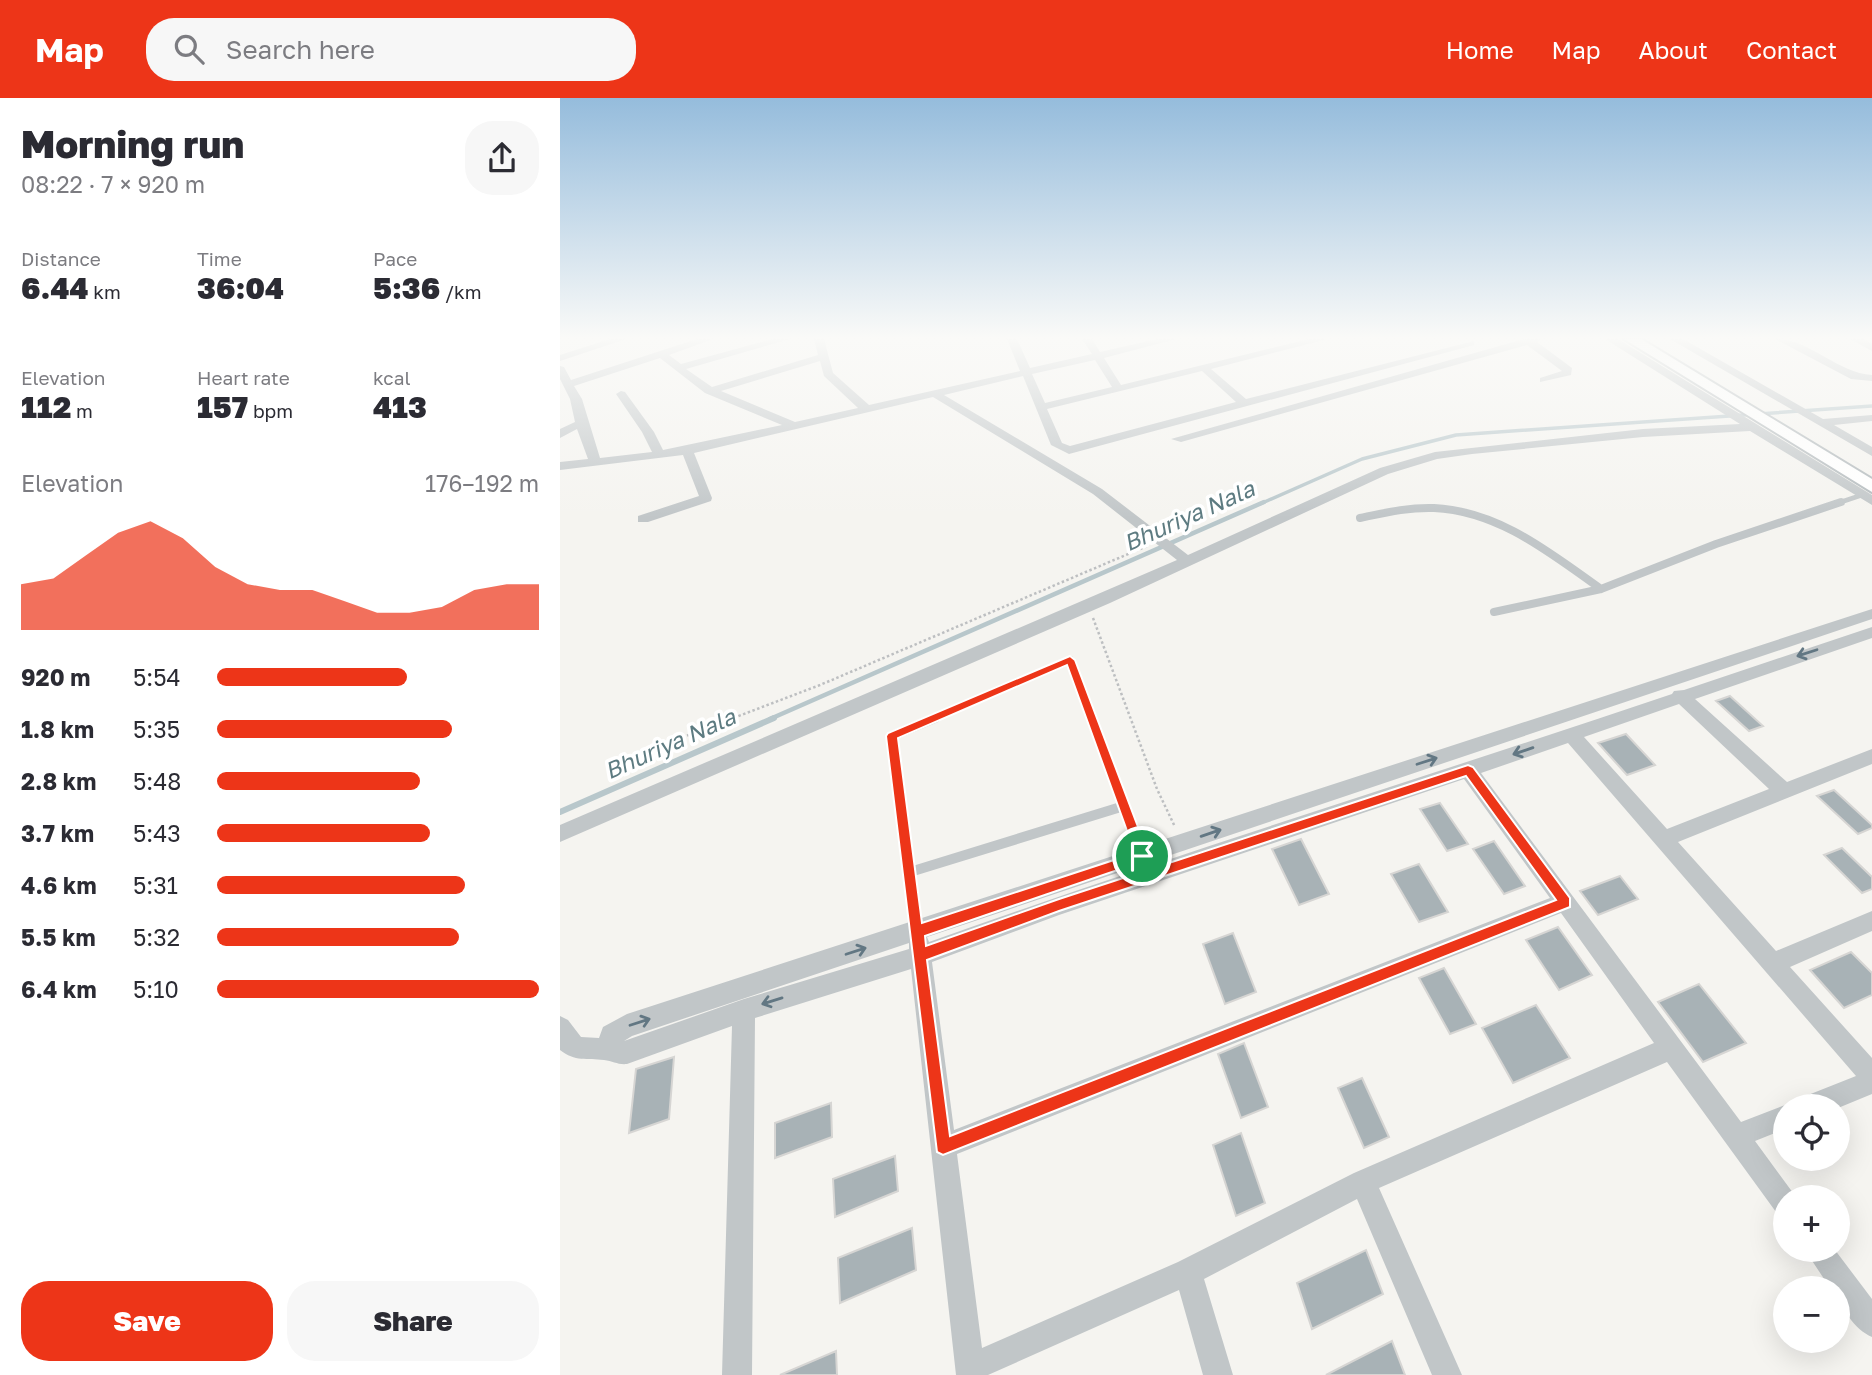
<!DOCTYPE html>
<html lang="en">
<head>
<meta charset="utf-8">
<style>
	:root { --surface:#fff; --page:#f7f7f7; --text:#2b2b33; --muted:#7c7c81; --accent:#ed3518 }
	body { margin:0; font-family:"Golos Text",sans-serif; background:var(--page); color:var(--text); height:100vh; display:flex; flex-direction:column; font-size:26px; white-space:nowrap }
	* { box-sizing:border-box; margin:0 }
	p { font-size:23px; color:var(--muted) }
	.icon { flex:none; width:38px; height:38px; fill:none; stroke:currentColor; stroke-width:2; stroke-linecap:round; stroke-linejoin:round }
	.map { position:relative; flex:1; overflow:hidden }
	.side { display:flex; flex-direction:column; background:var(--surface); width:560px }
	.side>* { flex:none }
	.buttons { position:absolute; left:1213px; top:996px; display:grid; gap:14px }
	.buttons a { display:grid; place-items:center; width:77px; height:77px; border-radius:50%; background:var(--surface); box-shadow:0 7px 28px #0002; font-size:35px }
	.pin { position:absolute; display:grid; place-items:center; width:60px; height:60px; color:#fff; margin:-30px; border:4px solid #fff; border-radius:50%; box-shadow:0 2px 7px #0007 }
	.round { display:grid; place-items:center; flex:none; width:74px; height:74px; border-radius:28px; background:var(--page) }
	.overview { display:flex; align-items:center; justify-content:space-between; height:119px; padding:0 21px }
	h1 { font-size:38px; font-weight:800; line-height:52px }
	.stats { display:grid; grid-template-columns:repeat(3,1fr); gap:10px; height:119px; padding:7px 21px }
	.stats div { display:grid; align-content:center }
	.stats b { font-size:30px; font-weight:800 }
	.stats small { font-size:19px; font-weight:400 }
	.stats p { font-size:19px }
	.chart { height:196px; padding:14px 21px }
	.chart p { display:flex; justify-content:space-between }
	.chart svg { width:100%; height:126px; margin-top:7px; fill:var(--accent); opacity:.7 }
	.primary-button { display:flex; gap:14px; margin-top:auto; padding:14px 21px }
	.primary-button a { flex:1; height:80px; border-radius:28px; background:var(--accent); color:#fff; font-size:28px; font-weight:800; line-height:80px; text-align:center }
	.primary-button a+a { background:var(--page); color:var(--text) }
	ul { padding:0 21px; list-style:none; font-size:23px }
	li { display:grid; grid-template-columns:112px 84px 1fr; align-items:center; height:52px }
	li i { height:18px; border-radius:9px; background:var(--accent) }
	header { display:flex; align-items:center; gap:42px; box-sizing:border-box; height:98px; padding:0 35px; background:var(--accent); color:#fff }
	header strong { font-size:33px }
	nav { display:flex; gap:38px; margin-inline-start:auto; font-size:24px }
	.search { width:490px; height:63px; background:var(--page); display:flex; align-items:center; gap:18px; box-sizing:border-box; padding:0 24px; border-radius:28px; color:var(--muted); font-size:26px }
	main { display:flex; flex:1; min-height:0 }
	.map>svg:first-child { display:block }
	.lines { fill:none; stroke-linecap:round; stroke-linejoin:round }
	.stream-far2 { stroke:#b8c7cb; stroke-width:3.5 }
	.stream-far1 { stroke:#b8c7cb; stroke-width:4.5 }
	.stream { stroke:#b8c7cb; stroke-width:6 }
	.building { fill:#a8b2b6; stroke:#d6d5d3; stroke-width:2 }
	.secondary-casing { stroke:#b3babd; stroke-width:4 }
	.path { stroke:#bdbfc1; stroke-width:2.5; stroke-dasharray:2.5 2.5; stroke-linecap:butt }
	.lane-far2 { stroke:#c1c6c8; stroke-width:5 }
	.lane-far1 { stroke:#c1c6c8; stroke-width:8 }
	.lane { stroke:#c1c6c8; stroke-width:10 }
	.street { fill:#c1c6c8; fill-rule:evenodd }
	.secondary { fill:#fff; fill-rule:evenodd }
	.oneway { stroke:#627783 }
	.route { fill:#ed3518; stroke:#fff; stroke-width:2; fill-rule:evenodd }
	.labels { text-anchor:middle; stroke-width:7; stroke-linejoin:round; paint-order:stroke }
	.water-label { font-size:23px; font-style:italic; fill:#5d7b81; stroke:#fff }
</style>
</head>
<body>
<header>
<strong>Map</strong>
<div class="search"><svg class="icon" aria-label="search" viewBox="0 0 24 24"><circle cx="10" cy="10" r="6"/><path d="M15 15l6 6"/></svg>Search here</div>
<nav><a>Home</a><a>Map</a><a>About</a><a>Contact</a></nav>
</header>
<main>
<section class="side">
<div class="overview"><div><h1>Morning run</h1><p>08:22 · 7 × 920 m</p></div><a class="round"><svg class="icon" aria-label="share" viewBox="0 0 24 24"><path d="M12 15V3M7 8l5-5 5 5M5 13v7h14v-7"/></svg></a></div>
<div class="stats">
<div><p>Distance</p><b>6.44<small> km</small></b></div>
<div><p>Time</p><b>36:04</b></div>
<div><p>Pace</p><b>5:36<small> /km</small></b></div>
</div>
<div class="stats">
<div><p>Elevation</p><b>112<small> m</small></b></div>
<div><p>Heart rate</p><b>157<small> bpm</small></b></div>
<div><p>kcal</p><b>413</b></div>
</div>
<div class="chart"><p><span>Elevation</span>176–192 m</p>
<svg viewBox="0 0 160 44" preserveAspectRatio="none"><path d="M0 44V28L10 26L20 18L30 10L40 6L50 12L60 22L70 28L80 30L90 30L100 34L110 38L120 38L130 36L140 30L150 28L160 28V44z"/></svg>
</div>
<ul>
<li><b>920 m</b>5:54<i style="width:59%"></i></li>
<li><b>1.8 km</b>5:35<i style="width:73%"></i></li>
<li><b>2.8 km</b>5:48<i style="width:63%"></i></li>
<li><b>3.7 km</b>5:43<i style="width:66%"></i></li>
<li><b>4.6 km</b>5:31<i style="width:77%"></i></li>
<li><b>5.5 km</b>5:32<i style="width:75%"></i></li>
<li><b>6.4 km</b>5:10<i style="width:100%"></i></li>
</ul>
<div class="primary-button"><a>Save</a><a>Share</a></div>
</section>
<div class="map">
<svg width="1312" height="1277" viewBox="0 0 1312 1277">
	<rect width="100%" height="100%" fill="#f5f4f0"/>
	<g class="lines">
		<path class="stream-far2" d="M700 406 802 361 896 337 1312 308"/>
		<path class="stream-far1" d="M210 621 704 404"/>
		<path class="stream" d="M0 714 214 620"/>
	</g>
	<path class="building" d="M1170 598 1203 628 1189 633 1156 603Z
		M1066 636 1095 667 1067 677 1038 645Z
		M1274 692 1312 727V730L1298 736 1257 698Z
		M880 705 908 746 887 753 860 711Z
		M741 741 769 796 739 807 712 751Z
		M934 743 965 788 944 796 913 751Z
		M1282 750 1312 779V791L1302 795 1264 757Z
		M859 766 888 814 859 824 831 776Z
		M1060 778 1078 801 1038 817 1020 793Z
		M998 829 1032 877 999 892 966 842Z
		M673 835 696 894 665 906 643 846Z
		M1291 854 1312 875V897L1284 910 1250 872Z
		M884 870 916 926 890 936 859 880Z
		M1139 886 1186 945 1143 964 1098 904Z
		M976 907 1010 960 953 985 922 930Z
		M684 945 708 1009 681 1020 658 956Z
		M114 959 109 1021 69 1035 76 971Z
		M802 980 829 1039 804 1050 778 990Z
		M271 1005 272 1039 215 1060V1025Z
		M681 1035 705 1105 676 1118 653 1047Z
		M335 1058 338 1093 275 1119 273 1081Z
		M352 1130 356 1172 280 1205 278 1160Z
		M806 1152 823 1196 752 1231 737 1185Z
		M832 1243 845 1277H766Z
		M276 1253 277 1277H220Z"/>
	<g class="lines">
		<defs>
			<path id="secondary" d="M1064 241H1081L1312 381V394Z"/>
		</defs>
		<use href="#secondary" class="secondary-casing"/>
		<path class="path" d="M533 520 597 691 615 729
			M113 643 260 587 587 448"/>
		<path class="lane-far2" d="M1275 406 1302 397"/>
		<path class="lane-far1" d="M800 420C824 415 849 409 874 410 939 413 990 455 1041 491
			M934 514 1041 491 1156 446 1281 404
			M371 621 510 562 532 621"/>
		<path class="lane" d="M531 620 582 758
			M350 774 564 708
			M358 832 332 638 375 620"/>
		<path class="street" d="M50 241H66L0 263V257Z
			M137 241H153L109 257 121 266 212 241H230L126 271 152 289 258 257 254 241H264L273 275 309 307 460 273 447 241H457L470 270 532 256 522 241H532L540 254 597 241H616L544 260 561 287 749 241H768L651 271 686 301 914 243V247L509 356 491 347 463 278 384 297 542 391 628 457 820 370 875 354 1083 331 1180 326 1045 241H1058L1312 397V407L1190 333 1083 339 912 356 877 361 828 376 550 505 0 744V727L617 462 533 396 373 299 134 355 152 400 151 403 88 424H78V418L139 398 123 357 0 372V364L28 361 17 331 0 340V331L15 324 10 301 0 281V268L4 269 11 282ZM100 260 145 295 222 327 103 352 94 334 65 294 61 293 56 296 82 334 92 354 40 360 22 301 14 288ZM535 262 552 289 485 305 472 276ZM260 263 264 278 298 310 235 324 161 293ZM642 273 676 304 510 348 502 345 487 311Z
			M964 241H981L977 244 1012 270 1011 277 980 284V280L1002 273 967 247 621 344 611 341Z
			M1110 241H1123L1263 321 1312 317V323L1274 327 1312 349V358Z
			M1215 241C1250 241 1277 275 1312 277V283L1291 281Z
			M1290 241H1303L1312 246V253Z
			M1312 511V521L367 839 369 844C615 756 866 679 1112 596L1114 593 1124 592 1312 529V540L1135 601 1227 684 1312 651V666L1118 744 1216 853 1312 813V833L1230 869 1312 960V996L1278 1010 1240 1008 1243 999 1296 978 1008 645 921 675 1181 1024 1225 1007 1228 1008H1225V1031L1195 1043 1236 1099H1225V1118L1216 1114 1107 964 819 1090 902 1277H872L797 1101 644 1181 673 1277H643L619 1192 428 1277H396L351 871 195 920 192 1277H162L172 928 67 966C58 967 53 963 44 962 27 960 15 964 0 952V918L8 922 21 939 39 940 43 929 67 916ZM1119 606 1209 691 1107 731 1024 639ZM904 681 990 800 394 1032 372 864 499 817ZM1001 815 1094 945 794 1075 618 1164 422 1250 397 1056ZM349 845V851L184 901 64 943 72 938Z
			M1245 1152H1275L1312 1201V1239C1295 1232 1278 1208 1278 1190H1270Z"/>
		<use href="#secondary" class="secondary"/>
	</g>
	<defs><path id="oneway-shaft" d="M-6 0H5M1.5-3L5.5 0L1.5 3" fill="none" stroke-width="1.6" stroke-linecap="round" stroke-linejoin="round" transform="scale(1.75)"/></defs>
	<g class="oneway">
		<use href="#oneway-shaft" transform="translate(1247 555) rotate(162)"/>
		<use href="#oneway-shaft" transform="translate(963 653) rotate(161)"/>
		<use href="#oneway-shaft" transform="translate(867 663) rotate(-18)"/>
		<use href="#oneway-shaft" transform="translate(651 735) rotate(-19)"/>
		<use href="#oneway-shaft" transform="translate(296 853) rotate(-18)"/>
		<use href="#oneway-shaft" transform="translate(212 903) rotate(163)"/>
		<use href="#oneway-shaft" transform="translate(80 924) rotate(-18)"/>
	</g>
	<linearGradient id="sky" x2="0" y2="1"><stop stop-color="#95bcdc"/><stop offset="0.57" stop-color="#fafaf8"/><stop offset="1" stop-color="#fafaf8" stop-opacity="0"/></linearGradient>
	<rect width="1312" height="420" fill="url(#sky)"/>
	<path class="route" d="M510 558 515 562 589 758 587 762 365 838 366 848 499 801 908 667 913 669 1010 800V809L383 1057 377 1054 326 638 328 635ZM507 567 575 755 362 825 338 640ZM906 678 996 802 390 1038 367 862 499 813Z"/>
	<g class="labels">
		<g class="water-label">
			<text transform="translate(629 418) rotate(-24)" y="8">Bhuriya Nala</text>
			<text transform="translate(110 646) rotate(-24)" y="8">Bhuriya Nala</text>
		</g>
	</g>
</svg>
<div class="buttons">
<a><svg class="icon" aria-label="locate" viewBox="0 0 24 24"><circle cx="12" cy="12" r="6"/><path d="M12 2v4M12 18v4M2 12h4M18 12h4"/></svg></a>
<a>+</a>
<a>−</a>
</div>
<div class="pin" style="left:582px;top:758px;background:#1e9e55"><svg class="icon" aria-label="arrive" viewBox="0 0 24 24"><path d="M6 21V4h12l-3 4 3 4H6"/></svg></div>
</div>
</main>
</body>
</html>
